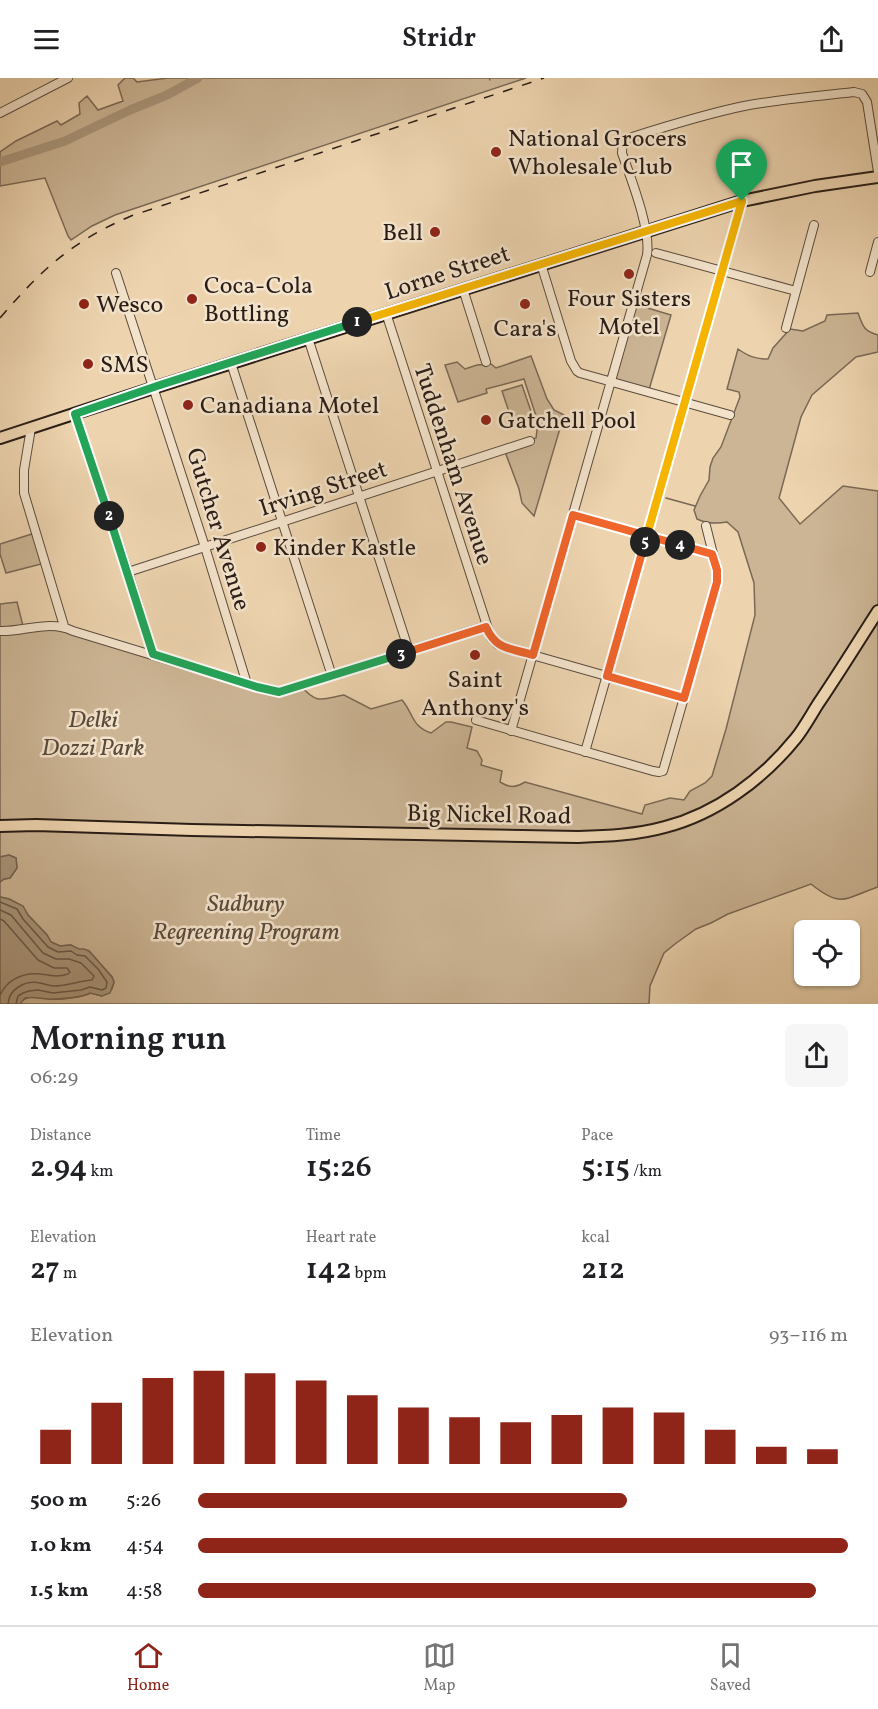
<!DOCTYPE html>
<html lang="en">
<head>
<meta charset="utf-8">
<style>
	:root { --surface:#fff; --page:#f6f6f6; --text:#202124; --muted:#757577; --line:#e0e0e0; --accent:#8f2418 }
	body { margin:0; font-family:Vollkorn,serif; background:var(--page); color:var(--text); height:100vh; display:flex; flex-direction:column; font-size:22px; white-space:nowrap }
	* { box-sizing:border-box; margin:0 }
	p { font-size:20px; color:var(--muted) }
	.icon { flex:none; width:33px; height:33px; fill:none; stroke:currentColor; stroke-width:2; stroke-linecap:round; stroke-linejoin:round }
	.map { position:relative; height:926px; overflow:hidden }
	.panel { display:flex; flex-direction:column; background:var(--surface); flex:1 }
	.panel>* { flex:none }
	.controls { position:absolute; left:794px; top:842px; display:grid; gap:12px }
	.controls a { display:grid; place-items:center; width:66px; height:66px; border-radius:9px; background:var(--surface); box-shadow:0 2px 4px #0004; font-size:30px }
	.pin { position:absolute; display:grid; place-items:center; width:51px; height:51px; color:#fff; margin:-62px -26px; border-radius:50% 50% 50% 0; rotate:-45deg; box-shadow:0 0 6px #0007 }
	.pin .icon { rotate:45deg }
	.km { position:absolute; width:30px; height:30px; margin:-15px; border-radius:50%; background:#222; color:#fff; font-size:16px; line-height:30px; text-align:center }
	.round { display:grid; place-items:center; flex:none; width:63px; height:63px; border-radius:9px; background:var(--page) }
	.overview { display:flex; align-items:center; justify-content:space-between; height:102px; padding:0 30px }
	h1 { font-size:33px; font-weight:600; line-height:45px }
	.metrics { display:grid; grid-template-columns:repeat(3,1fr); gap:9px; height:102px; padding:6px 30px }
	.metrics div { display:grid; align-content:center }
	.metrics b { font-size:30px; font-weight:600 }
	.metrics small { font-size:16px; font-weight:400 }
	.metrics p { font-size:16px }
	.chart { height:168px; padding:12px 30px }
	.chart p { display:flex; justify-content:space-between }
	.chart svg { width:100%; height:108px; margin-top:6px; stroke:var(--accent); stroke-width:6 }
	ul { padding:0 30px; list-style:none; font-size:20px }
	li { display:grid; grid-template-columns:96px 72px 1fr; align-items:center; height:45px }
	li i { height:15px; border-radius:8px; background:var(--accent) }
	header { display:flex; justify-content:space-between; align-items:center; height:78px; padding:0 30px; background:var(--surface); font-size:27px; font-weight:600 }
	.dock { display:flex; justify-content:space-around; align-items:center; height:84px; border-top:2px solid var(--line); background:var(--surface); font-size:16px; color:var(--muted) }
	.dock a { display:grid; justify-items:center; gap:3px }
	.dock .active { color:var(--accent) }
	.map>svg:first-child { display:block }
	.green { fill:#ccb595; stroke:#7a6956; stroke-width:1.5 }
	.water { fill:#aa967b; stroke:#766653; stroke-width:1.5 }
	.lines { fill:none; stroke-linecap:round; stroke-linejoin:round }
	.shore { stroke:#6a5a49; stroke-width:1.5 }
	.stream { stroke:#766653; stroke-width:1.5 }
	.river { stroke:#aa967b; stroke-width:9 }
	.minor-casing { stroke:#5a4b3d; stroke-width:10 }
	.major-casing { stroke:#291d17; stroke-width:14 }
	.minor { stroke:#f3e3cb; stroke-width:8 }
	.major { stroke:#edd4af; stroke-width:10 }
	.rail { stroke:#291d17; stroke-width:1.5; stroke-dasharray:10 10; stroke-linecap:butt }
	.split-1-casing { stroke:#fff; stroke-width:12 }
	.split-2-casing { stroke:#fff; stroke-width:12 }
	.split-3-casing { stroke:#fff; stroke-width:12 }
	.split-4-casing { stroke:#fff; stroke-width:12 }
	.split-5-casing { stroke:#fff; stroke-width:12 }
	.split-6-casing { stroke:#fff; stroke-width:12 }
	.split-1 { stroke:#f5b400; stroke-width:8 }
	.split-2 { stroke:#22a559; stroke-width:8 }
	.split-3 { stroke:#22a559; stroke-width:8 }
	.split-4 { stroke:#f0652b; stroke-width:8 }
	.split-5 { stroke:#f0652b; stroke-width:8 }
	.split-6 { stroke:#f5b400; stroke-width:8 }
	.poi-dot { fill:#8f2418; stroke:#f3e3cb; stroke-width:2 }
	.labels { text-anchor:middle; stroke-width:5; stroke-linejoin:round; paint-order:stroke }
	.poi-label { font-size:24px; fill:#291d17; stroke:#f3e3cb; text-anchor:start }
	.street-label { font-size:24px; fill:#291d17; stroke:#f3e3cb }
	.park-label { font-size:24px; font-style:italic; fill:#5a4b3d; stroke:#f3e3cb }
</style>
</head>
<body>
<header><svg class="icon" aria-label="menu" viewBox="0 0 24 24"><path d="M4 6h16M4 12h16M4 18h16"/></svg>Stridr<svg class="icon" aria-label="share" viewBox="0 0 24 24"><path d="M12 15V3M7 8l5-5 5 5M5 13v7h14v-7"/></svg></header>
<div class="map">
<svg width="878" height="926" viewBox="0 0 878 926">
	<rect width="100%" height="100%" fill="#edd4af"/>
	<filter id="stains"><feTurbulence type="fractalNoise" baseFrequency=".00333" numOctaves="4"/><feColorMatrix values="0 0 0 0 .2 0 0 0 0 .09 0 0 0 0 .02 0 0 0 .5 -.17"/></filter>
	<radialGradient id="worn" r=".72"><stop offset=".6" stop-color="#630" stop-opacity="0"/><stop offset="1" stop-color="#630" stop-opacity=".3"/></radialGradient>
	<path class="green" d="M125 0H133L137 4 168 0H526L115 137 92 148 71 162 68 158 45 100 0 108V74L16 63 57 43 61 47 80 36 79 25 87 18 98 32 123 23 118 7Z
		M634 226 671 237 648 315 612 305Z
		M858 235C863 249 864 253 878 257V274L856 279 812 317 801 339 779 420 800 446 843 408 878 413V809C845 820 842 831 811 806L728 836 711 845 696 851 675 866 664 875 650 908 649 926H16C35 914 34 921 53 921 64 922 81 919 91 915L102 918 112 911 114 904 112 899 89 873 79 872 71 867 60 868 51 864 47 857 28 837 22 828 9 821 0 819V804L4 801 10 800 17 790 16 780 9 777 0 779V526L17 524 24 552 52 547 274 614 301 608C317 627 323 621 344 617L371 631 402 622C414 636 411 648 431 655L446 644H451L472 649 467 670 477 673 482 682 481 687 502 693 500 704C510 710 515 710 525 704L642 736 645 727 670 720 684 722 690 713 705 705 712 698 726 651 755 537 754 505 738 454 727 444C716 446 707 446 697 441L694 432 700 418 709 402 710 389 713 380 721 369 740 319 739 314 727 311 738 271C748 278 755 281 768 281L773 270 790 251 803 253 825 243 827 237Z
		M531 278 547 321 554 332 564 337 534 438 522 425 519 411 504 371 536 360 538 344 524 301 486 311 487 315 458 324 445 287 457 284 465 291 477 287 491 286 496 290Z
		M522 307 534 342 514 349 502 313Z
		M35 455 45 485 6 495 0 476V466Z"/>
	<path class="water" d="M9 777 16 780 17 790 10 800 4 801 0 804V779Z
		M0 819 9 821 23 828 28 837 47 857 51 864 60 868 71 867 79 871H84L89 873 112 899 114 904 110 915 102 918 90 915C83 919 63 921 53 921 43 922 36 918 25 920L20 926H0Z"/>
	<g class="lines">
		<path class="shore" d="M0 824 17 831 23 841 48 869 58 874 71 873 77 877 85 878 98 891 107 904 106 910 102 912 90 909 81 912 53 915 38 912 29 913 23 915 18 918 16 926
			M0 832 11 837 43 875 56 881H69L81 885 94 898 92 902C79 903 67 908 54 908 49 908 45 906 40 905 25 902 9 911 8 926
			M0 841 4 843 38 882 54 890H67L70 894 68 896C54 900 53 897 40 896 23 894 7 902 0 917"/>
		<path class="stream" d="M489 0 490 2
			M666 420 695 428"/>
		<path class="river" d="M0 84 65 63 130 32 167 17 198 0"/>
		<defs>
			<path id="minor" d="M0 35 68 0
				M656 175 796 213
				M541 186 571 283 577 293 580 295 730 337
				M870 194 878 164
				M116 195 205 469 247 606
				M463 211 486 284
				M386 235 491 560 497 566 508 570 684 620
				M786 250 814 147
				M308 260 409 573
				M231 285 332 598
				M75 336 128 494 153 576
				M31 350 24 392V415L64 548
				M573 437 712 476
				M128 494 530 363
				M0 553C24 554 50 541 73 553L257 609 279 614 486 548
				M476 642 653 693 659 694 663 693 717 504V492L706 448
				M511 653 647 177C651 151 631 101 622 75 622 68 623 64 629 60 667 48 705 36 744 28 781 21 817 18 854 14L862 16 867 24 878 94
				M585 674 742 123"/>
			<path id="major" d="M0 360 153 310 742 123 815 108 878 99
				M0 748 36 747 192 752 578 759C607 758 636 757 665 749 716 736 763 701 796 660 804 650 811 637 818 626 839 595 858 564 878 533"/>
		</defs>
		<use href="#minor" class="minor-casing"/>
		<use href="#major" class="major-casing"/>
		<use href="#minor" class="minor"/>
		<use href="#major" class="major"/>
		<path class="rail" d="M0 240C42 191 71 164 131 138L544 0"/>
	</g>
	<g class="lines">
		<defs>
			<path id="split-1" d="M357 244 742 123"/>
			<path id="split-2" d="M109 438 75 336 160 307 357 244"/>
			<path id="split-3" d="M109 438 153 576 257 609 279 614 401 576"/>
			<path id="split-4" d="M401 576 486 549C496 572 510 570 533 577L573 437 680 467"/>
			<path id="split-5" d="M645 464 607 598 684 620 717 504V492L712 476 680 467"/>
			<path id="split-6" d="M645 464 742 123"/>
		</defs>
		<use href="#split-1" class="split-1-casing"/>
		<use href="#split-2" class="split-2-casing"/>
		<use href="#split-3" class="split-3-casing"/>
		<use href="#split-4" class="split-4-casing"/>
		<use href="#split-5" class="split-5-casing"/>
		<use href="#split-6" class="split-6-casing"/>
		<use href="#split-1" class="split-1"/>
		<use href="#split-2" class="split-2"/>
		<use href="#split-3" class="split-3"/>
		<use href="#split-4" class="split-4"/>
		<use href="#split-5" class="split-5"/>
		<use href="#split-6" class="split-6"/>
	</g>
	<g class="poi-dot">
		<circle cx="496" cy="74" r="6"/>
		<circle cx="435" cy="154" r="6"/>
		<circle cx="629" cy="196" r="6"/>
		<circle cx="192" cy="221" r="6"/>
		<circle cx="84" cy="226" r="6"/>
		<circle cx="525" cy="226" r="6"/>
		<circle cx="88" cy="286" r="6"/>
		<circle cx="188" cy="327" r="6"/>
		<circle cx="486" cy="342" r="6"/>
		<circle cx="261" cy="469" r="6"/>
		<circle cx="475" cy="577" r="6"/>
	</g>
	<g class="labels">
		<g class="poi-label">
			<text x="508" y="68">National Grocers<tspan x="508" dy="28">Wholesale Club</tspan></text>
			<text x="423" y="162" text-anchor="end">Bell</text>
			<text x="204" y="215">Coca-Cola<tspan x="204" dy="28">Bottling</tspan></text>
			<text x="629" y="228" text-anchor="middle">Four Sisters<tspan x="629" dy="28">Motel</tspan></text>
			<text x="96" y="234">Wesco</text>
			<text x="525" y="258" text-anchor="middle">Cara's</text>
			<text x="100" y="294">SMS</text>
			<text x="200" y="335">Canadiana Motel</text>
			<text x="498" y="350">Gatchell Pool</text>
			<text x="273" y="477">Kinder Kastle</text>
			<text x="475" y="609" text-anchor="middle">Saint<tspan x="475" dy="28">Anthony's</tspan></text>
		</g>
		<g class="street-label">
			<text transform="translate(447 194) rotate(-18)" y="8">Lorne Street</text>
			<text transform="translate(454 386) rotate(72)" y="8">Tuddenham Avenue</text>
			<text transform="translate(323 410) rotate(-18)" y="8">Irving Street</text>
			<text transform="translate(219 451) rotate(73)" y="8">Gutcher Avenue</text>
			<text transform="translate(489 736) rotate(1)" y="8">Big Nickel Road</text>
		</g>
		<g class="park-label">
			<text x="93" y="649">Delki<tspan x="93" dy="28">Dozzi Park</tspan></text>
			<text x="246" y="833">Sudbury<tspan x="246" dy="28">Regreening Program</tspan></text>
		</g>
	</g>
	<rect width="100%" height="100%" filter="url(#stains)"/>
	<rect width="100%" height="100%" fill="url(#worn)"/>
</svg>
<div class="controls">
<a><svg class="icon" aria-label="locate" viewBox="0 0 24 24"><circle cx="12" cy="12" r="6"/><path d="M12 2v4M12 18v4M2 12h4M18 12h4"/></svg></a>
</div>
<div class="pin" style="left:742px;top:123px;background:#1e9e55"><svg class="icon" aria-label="arrive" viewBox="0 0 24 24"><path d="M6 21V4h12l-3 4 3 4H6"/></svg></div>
<b class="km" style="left:357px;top:244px">1</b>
<b class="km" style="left:109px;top:438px">2</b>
<b class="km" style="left:401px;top:576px">3</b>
<b class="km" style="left:680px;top:467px">4</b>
<b class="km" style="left:645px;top:464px">5</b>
</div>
<section class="panel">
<div class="overview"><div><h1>Morning run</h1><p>06:29</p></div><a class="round"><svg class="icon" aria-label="share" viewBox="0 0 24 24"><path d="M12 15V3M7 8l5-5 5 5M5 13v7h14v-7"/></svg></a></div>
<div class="metrics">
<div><p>Distance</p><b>2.94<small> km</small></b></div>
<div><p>Time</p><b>15:26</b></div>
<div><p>Pace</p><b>5:15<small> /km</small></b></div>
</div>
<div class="metrics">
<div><p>Elevation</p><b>27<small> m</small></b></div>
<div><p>Heart rate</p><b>142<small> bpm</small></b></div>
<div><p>kcal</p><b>212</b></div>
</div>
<div class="chart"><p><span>Elevation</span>93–116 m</p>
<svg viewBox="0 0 160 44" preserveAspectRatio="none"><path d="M5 44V30M15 44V19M25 44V9M35 44V6M45 44V7M55 44V10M65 44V16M75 44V21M85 44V25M95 44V27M105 44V24M115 44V21M125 44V23M135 44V30M145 44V37M155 44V38"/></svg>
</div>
<ul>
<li><b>500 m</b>5:26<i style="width:66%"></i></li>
<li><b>1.0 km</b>4:54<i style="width:100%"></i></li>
<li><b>1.5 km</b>4:58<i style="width:95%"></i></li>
</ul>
</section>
<nav class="dock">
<a class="active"><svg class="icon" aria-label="home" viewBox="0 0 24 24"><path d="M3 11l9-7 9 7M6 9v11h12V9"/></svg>Home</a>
<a><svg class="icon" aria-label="map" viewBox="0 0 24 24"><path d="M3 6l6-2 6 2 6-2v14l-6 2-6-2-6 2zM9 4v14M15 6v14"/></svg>Map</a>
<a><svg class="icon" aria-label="saved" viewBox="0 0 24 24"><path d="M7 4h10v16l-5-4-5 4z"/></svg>Saved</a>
</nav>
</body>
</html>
